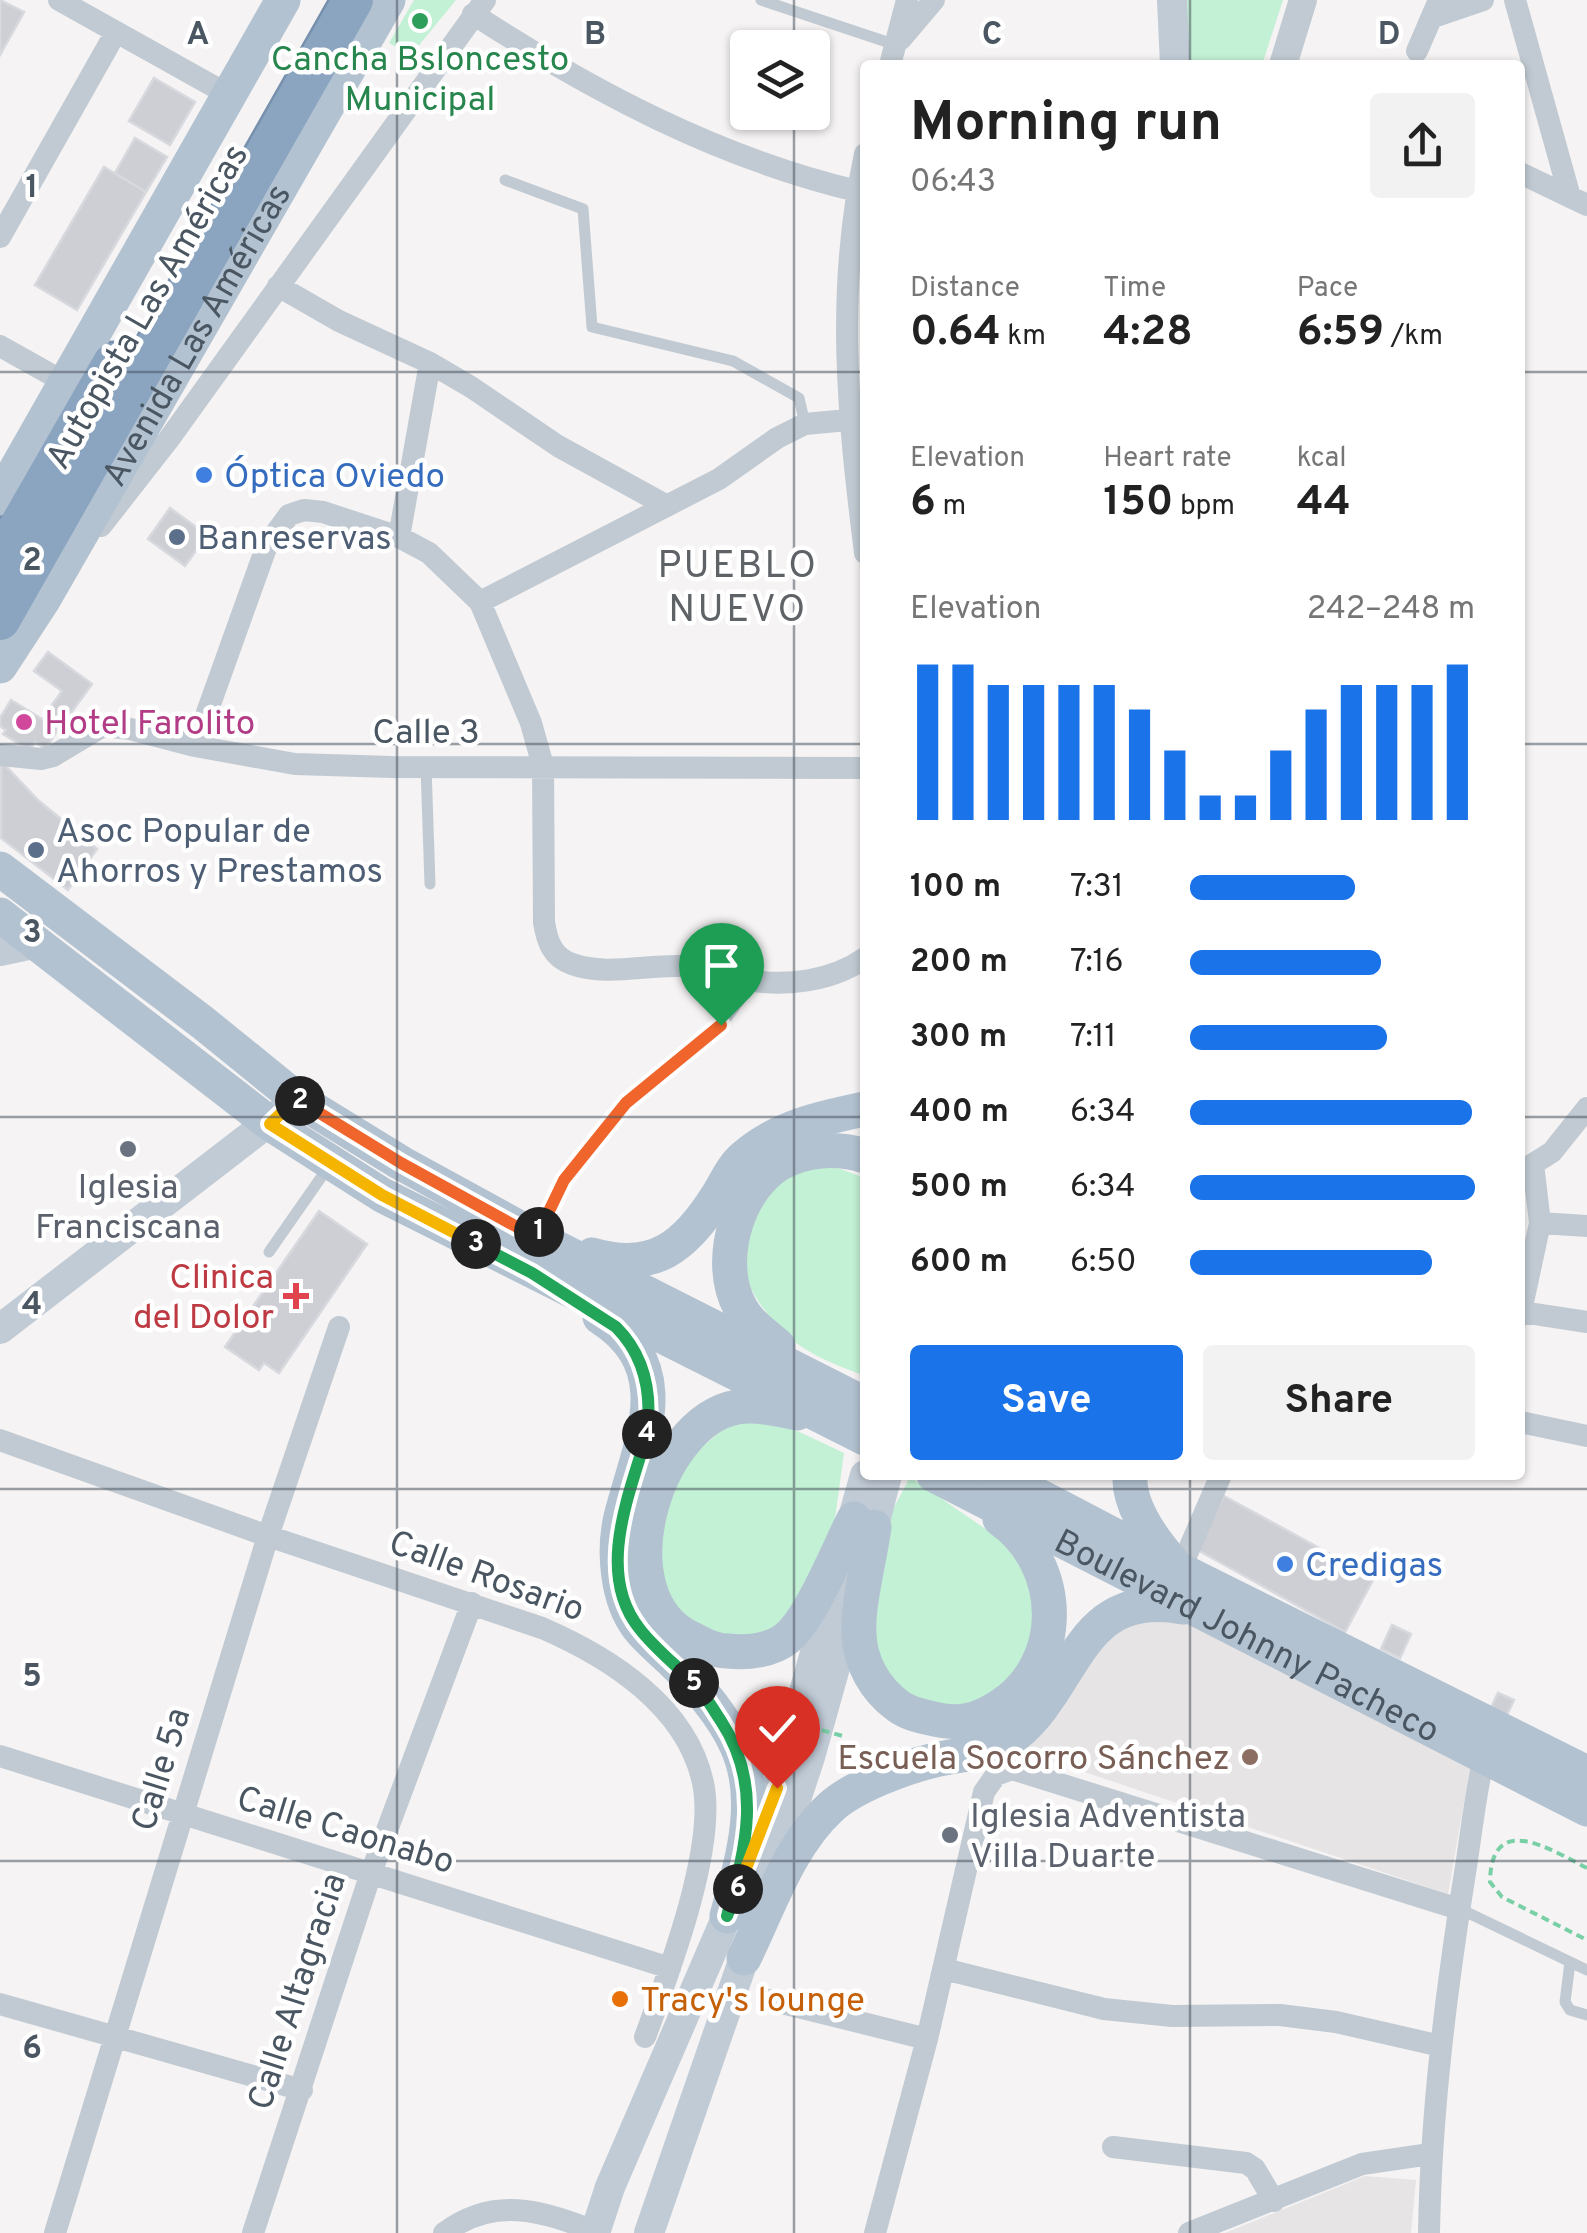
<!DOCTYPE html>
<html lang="en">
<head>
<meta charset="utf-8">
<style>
	:root { --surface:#fff; --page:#f2f2f2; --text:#222; --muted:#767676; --accent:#1a73e8 }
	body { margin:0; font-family:Overpass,sans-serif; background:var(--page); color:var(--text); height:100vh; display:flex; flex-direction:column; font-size:38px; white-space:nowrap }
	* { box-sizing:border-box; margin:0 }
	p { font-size:32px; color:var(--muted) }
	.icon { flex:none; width:55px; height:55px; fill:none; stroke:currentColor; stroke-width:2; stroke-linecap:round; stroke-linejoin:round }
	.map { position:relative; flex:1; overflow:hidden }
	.panel { position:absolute; left:860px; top:60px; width:665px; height:1420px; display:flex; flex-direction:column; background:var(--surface); border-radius:10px; box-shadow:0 2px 8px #0004 }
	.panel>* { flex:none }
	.controls { position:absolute; left:730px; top:30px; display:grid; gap:20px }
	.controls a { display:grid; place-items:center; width:100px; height:100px; border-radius:10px; background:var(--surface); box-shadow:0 2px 8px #0004; font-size:50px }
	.pin { position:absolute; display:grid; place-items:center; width:85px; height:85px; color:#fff; margin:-102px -42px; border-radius:50% 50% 50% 0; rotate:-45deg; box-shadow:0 0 10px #0007 }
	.pin .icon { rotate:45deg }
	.km { position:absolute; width:50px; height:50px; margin:-25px; border-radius:50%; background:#222; color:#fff; font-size:28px; line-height:50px; text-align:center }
	.round { display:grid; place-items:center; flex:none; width:105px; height:105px; border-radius:10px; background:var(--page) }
	.headline { display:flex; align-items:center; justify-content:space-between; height:170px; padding:0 50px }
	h1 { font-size:55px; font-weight:700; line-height:75px }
	.figures { display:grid; grid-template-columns:repeat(3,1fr); gap:15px; height:170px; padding:10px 50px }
	.figures div { display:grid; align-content:center }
	.figures b { font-size:42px; font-weight:700 }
	.figures small { font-size:28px; font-weight:400 }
	.figures p { font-size:28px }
	.chart { height:280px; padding:20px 50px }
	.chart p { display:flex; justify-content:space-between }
	.chart svg { width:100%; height:180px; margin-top:10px; stroke:var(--accent); stroke-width:6 }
	.primary-button { display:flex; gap:20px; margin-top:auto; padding:20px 50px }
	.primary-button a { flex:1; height:115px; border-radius:10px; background:var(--accent); color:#fff; font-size:40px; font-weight:700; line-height:115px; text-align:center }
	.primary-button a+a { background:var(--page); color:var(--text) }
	ul { padding:0 50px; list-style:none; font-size:32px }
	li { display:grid; grid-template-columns:160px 120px 1fr; align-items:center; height:75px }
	li i { height:25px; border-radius:12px; background:var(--accent) }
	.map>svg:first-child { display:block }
	.education { fill:#e6e4e5 }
	.green { fill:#c3f1d5 }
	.building { fill:#cdcfd5; stroke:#d7d9de; stroke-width:2.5 }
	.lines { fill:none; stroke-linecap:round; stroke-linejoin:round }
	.motorway-casing { stroke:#7690ad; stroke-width:45 }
	.path { stroke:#7ad0a6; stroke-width:4; stroke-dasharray:8 5; stroke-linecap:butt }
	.service { stroke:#c1cad2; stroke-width:11 }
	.minor { stroke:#c1cad2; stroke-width:22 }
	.tertiary { stroke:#c1cad2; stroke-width:28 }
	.secondary { stroke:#c1cbd6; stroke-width:30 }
	.primary { stroke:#b3c2d1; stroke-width:35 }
	.motorway { stroke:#8ba5c1; stroke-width:40 }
	.path-bridge { stroke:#7ad0a6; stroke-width:4; stroke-dasharray:8 5; stroke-linecap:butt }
	.split-1-casing { stroke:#fff; stroke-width:20 }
	.split-2-casing { stroke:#fff; stroke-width:20 }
	.split-3-casing { stroke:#fff; stroke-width:20 }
	.split-4-casing { stroke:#fff; stroke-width:20 }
	.split-5-casing { stroke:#fff; stroke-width:20 }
	.split-6-casing { stroke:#fff; stroke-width:20 }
	.split-7-casing { stroke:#fff; stroke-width:20 }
	.split-1 { stroke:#f0652b; stroke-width:12 }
	.split-2 { stroke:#f0652b; stroke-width:12 }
	.split-3 { stroke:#f5b400; stroke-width:12 }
	.split-4 { stroke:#22a559; stroke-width:12 }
	.split-5 { stroke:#22a559; stroke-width:12 }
	.split-6 { stroke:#22a559; stroke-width:12 }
	.split-7 { stroke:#f5b400; stroke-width:12 }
	.grid { fill:none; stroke:#4a5661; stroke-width:2.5; stroke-opacity:0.55 }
	.leisure-dot { fill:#2e9e5b; stroke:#fff; stroke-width:4 }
	.shop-dot { fill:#3f7fe0; stroke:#fff; stroke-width:4 }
	.service-dot { fill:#5c6f8a; stroke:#fff; stroke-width:4 }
	.hotel-dot { fill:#d1479c; stroke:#fff; stroke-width:4 }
	.worship-dot { fill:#6b7280; stroke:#fff; stroke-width:4 }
	.health-dot { fill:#e0444e; stroke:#fff; stroke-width:4 }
	.education-dot { fill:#8d6e63; stroke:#fff; stroke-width:4 }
	.food-dot { fill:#e8710a; stroke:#fff; stroke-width:4 }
	.labels { text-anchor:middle; stroke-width:9; stroke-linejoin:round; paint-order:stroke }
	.leisure-label { font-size:35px; fill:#27864d; stroke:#fff }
	.street-label { font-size:35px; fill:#4a5661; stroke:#fff }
	.shop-label { font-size:35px; fill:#366cbe; stroke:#fff; text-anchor:start }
	.service-label { font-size:35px; fill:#4e5e75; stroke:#fff; text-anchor:start }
	.hotel-label { font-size:35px; fill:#b23c85; stroke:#fff; text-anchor:start }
	.worship-label { font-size:35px; fill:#5b616d; stroke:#fff }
	.health-label { font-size:35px; fill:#be3a42; stroke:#fff; text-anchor:end }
	.education-label { font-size:35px; fill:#785e54; stroke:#fff; text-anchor:end }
	.food-label { font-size:35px; fill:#c56008; stroke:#fff; text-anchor:start }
	.neighbourhood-label { font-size:38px; letter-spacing:2.5px; fill:#5f6368; stroke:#fff }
	.grid-label { font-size:32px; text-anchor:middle; font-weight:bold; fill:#4a5661; stroke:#fff; stroke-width:9; stroke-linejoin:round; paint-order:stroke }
</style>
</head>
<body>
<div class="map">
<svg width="1587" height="2233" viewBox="0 0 1587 2233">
	<rect width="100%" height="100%" fill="#f5f3f3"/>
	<path class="education" d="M1130 1617 1209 1621 1471 1763 1448 1894 1022 1751 1059 1714 1091 1650Z
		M1365 2176 1416 2180 1411 2233H1225Z"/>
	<path class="green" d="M414 0H456L411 55 389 43Z
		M1186 0H1283L1262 65H1190Z
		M835 1167 865 1178V1376C838 1366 804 1353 783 1332 768 1316 746 1288 743 1266 742 1257 746 1245 748 1235 756 1185 786 1169 835 1167Z
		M754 1421 789 1427 844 1453 833 1533 792 1624 735 1639 672 1613 654 1532 677 1468 727 1426Z
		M910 1477 1019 1552 1043 1608 1025 1670 973 1705 940 1707 909 1699 870 1662 890 1515Z"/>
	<path class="building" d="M0 0 24 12 0 55Z
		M154 78 195 102 170 145 129 121Z
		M135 138 167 157 146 192 115 173Z
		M104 167 146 192 77 310 35 285Z
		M170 508 207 535 185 566 148 539Z
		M48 652 92 684 63 724 47 712 62 691 34 671Z
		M11 700 58 729 46 749 35 742 29 750 3 734 6 730 0 726V718Z
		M1 761 38 800 97 849 68 890 1 838Z
		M319 1211 367 1244 279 1373 264 1363 259 1370 225 1347Z
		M1224 1496 1374 1578 1345 1632 1196 1549Z
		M1392 1625 1411 1634 1400 1658 1381 1649Z
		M1498 1693 1514 1700 1506 1717 1490 1710Z"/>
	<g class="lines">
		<defs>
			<path id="motorway" d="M0 560 113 363
				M0 620 353 0"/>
		</defs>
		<use href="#motorway" class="motorway-casing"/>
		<path class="path" d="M759 1713 761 1704 774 1708
			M1587 1868C1551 1850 1491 1810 1490 1882L1502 1897 1587 1940"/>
		<path class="service" d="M761 0 896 45
			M505 180 583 209 592 327 733 361 799 398 805 424
			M426 767 430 884
			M539 1234 564 1180 626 1103 721 1025 754 981
			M269 1252 329 1166
			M1460 1909 1587 1970
			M1570 1962 1565 2002 1570 2010 1587 2015"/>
		<path class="minor" d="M59 0 229 95
			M1515 0 1570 197
			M473 14C592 91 718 158 857 191
			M1433 17 1483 0
			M901 39 934 0
			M1417 51 1439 0
			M890 65 907 0
			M865 154C835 291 848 416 865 553
			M1520 173 1587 205
			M0 237 116 32
			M278 286 339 321 430 363 471 387 558 446 667 506
			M0 346 66 383
			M101 526 169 439 485 0
			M399 537 430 363
			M480 602 719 479 777 438 805 424 848 420
			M195 746 267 545 289 515 304 510 323 512 399 537 429 553 480 602 531 723 543 766 544 922C547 941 552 957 572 964 604 976 646 965 679 966 702 967 725 975 747 980 787 987 832 981 865 958
			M0 755 41 759 53 756 103 726 130 729 195 746 295 764 392 767 865 768
			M1533 1164 1552 1152 1587 1108
			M1540 1223 1587 1226
			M1521 1312 1587 1322
			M1520 1316 1540 1223 1533 1164
			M1520 1422 1587 1436
			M0 1440 268 1536 542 1628C609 1657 687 1706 703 1783 717 1847 668 1975 645 2037
			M1180 1570 1221 1475
			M0 1756 670 1968
			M944 1969 1104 2009 1172 2016 1280 2015 1336 2022 1441 2046
			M770 2000 927 2039
			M0 2004 302 2090
			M1113 2147 1246 2163 1255 2169 1274 2201
			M55 2233 268 1536 339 1327
			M253 2233 371 1873 472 1603
			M444 2233C495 2195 541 2211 595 2231
			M875 2233 927 2039 984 1792 996 1775 1012 1769 1459 1909
			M1189 2233 1362 2164 1430 2154
			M1429 2233C1431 2112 1446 1992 1465 1873 1472 1830 1476 1785 1487 1744"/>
		<path class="tertiary" d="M1283 65 1303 0"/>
		<path class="secondary" d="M1172 0 1175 65
			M0 951 33 944
			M0 1329 287 1108
			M868 1549 887 1475
			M771 1875 810 1757 853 1603
			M595 2233 610 2187 727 1916 777 1788 865 1475
			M649 2233 751 1938"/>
		<g class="primary">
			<path d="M0 498 283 0"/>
			<path id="s1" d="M0 666 43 600 388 0"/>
			<path d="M0 869 202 1022 297 1099 401 1163 545 1242 865 1404"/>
			<path d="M0 915 269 1123 382 1195 865 1438"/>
			<path d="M592 1255C654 1273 686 1246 718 1195 726 1182 733 1166 744 1157 778 1127 822 1118 865 1109"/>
			<path d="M600 1317C681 1369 639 1444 621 1517 613 1551 617 1599 638 1627 647 1639 660 1649 671 1660 696 1684 721 1712 736 1744 762 1798 742 1862 727 1916"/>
			<path d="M778 1346C764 1334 748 1323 740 1307 714 1260 739 1179 789 1159 814 1149 840 1148 865 1156"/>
			<path d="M797 1413C778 1409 757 1404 737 1407 654 1422 602 1598 692 1639 704 1645 715 1651 728 1651 747 1653 771 1651 787 1638 811 1619 839 1548 854 1519"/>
			<path id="s2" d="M934 1475 1587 1809"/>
			<path d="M999 1475 1180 1570 1587 1773"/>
			<path d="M1130 1475C1128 1506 1153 1540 1172 1562"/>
			<path d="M874 1527C870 1558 857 1605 859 1634 860 1663 875 1689 898 1706 909 1714 921 1716 934 1719 959 1725 977 1721 999 1707 1067 1664 1065 1565 1000 1519"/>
			<path d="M744 1958C769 1907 789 1845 831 1807 854 1786 905 1767 935 1760 962 1754 993 1753 1015 1735 1077 1686 1077 1587 1183 1607"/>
		</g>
		<use href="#motorway" class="motorway"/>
		<path class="path-bridge" d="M759 1713 843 1736"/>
	</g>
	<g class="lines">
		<defs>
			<path id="split-1" d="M539 1232 564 1180 626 1103 721 1025"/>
			<path id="split-2" d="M300 1101 401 1163 537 1238 539 1232"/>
			<path id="split-3" d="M300 1101 296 1099 270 1124 382 1195 476 1244"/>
			<path id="split-4" d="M476 1244 532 1273 616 1327C645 1356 652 1395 647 1434"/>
			<path id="split-5" d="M647 1434C630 1493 595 1572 639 1628 654 1648 676 1665 694 1683"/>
			<path id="split-6" d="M694 1683C705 1694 712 1708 721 1721 763 1785 746 1846 727 1916L738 1889"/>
			<path id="split-7" d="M738 1889 777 1788"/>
		</defs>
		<use href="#split-1" class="split-1-casing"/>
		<use href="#split-2" class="split-2-casing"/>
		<use href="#split-3" class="split-3-casing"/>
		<use href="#split-4" class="split-4-casing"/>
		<use href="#split-5" class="split-5-casing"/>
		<use href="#split-6" class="split-6-casing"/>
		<use href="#split-7" class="split-7-casing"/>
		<use href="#split-1" class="split-1"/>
		<use href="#split-2" class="split-2"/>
		<use href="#split-3" class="split-3"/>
		<use href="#split-4" class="split-4"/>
		<use href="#split-5" class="split-5"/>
		<use href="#split-6" class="split-6"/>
		<use href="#split-7" class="split-7"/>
	</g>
	<path class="grid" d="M397 0V2233M794 0V48M1190 0V65M794 112V2233M0 372H865M1520 372H1587M0 744H865M1520 744H1587M0 1117H865M1520 1117H1587M1190 1475V2233M0 1489H1587M0 1861H1587"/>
	<circle class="leisure-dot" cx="420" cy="21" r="10"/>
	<g class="shop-dot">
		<circle cx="204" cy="475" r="10"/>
		<circle cx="1285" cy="1564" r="10"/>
	</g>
	<g class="service-dot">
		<circle cx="177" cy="537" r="10"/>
		<circle cx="36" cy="850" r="10"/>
	</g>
	<circle class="hotel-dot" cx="24" cy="722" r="10"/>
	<g class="worship-dot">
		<circle cx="128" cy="1149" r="10"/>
		<circle cx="950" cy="1835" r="10"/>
	</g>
	<path class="health-dot" d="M291 1281h10v10h10v10h-10v10h-10v-10h-10v-10h10z"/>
	<circle class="education-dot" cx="1250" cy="1757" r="10"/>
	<circle class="food-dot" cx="620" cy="1999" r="10"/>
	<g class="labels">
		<g class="leisure-label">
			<text x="420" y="70">Cancha Bsloncesto<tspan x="420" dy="40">Municipal</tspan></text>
		</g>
		<g class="street-label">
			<text transform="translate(146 306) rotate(-60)" y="12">Autopista Las Américas</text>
			<text dy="12" stroke="none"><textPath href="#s1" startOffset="385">Avenida Las Américas</textPath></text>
			<text x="426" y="743">Calle 3</text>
			<text transform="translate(487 1575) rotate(20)" y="12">Calle Rosario</text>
			<text dy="12" stroke="none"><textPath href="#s2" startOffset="352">Boulevard Johnny Pacheco</textPath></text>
			<text transform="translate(160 1769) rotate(-73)" y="12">Calle 5a</text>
			<text transform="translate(346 1829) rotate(17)" y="12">Calle Caonabo</text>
			<text transform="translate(296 1991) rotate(-72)" y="12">Calle Altagracia</text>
		</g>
		<g class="shop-label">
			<text x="224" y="487">Óptica Oviedo</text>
			<text x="1305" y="1576">Credigas</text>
		</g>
		<g class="service-label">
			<text x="197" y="549">Banreservas</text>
			<text x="56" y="842">Asoc Popular de<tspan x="56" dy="40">Ahorros y Prestamos</tspan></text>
		</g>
		<g class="hotel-label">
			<text x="44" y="734">Hotel Farolito</text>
		</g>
		<g class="worship-label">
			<text x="128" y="1198">Iglesia<tspan x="128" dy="40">Franciscana</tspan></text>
			<text x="970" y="1827" text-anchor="start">Iglesia Adventista<tspan x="970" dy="40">Villa Duarte</tspan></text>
		</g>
		<g class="health-label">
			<text x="274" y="1288">Clinica<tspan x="274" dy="40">del Dolor</tspan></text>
		</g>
		<g class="education-label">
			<text x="1230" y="1769">Escuela Socorro Sánchez</text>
		</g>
		<g class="food-label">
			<text x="640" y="2011">Tracy's lounge</text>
		</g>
		<g class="neighbourhood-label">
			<text x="738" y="577">PUEBLO<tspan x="738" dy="44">NUEVO</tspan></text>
		</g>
	</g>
	<g class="grid-label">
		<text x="198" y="44">A</text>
		<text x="595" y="44">B</text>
		<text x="992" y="44">C</text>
		<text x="1389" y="44">D</text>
		<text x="32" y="197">1</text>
		<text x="32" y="570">2</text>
		<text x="32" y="942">3</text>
		<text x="32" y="1314">4</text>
		<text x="32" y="1686">5</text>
		<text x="32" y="2058">6</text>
	</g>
</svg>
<div class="controls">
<a><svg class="icon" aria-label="layers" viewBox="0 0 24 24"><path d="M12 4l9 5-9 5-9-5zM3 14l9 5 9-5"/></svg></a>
</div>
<div class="pin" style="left:721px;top:1025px;background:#1e9e55"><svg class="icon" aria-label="arrive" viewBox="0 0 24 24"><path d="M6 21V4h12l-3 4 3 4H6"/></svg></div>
<div class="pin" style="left:777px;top:1788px;background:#d93025"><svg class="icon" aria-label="check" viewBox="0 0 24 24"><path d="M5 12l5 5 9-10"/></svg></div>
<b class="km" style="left:539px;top:1232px">1</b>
<b class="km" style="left:300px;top:1101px">2</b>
<b class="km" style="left:476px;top:1244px">3</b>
<b class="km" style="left:647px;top:1434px">4</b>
<b class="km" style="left:694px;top:1683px">5</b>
<b class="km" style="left:738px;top:1889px">6</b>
<section class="panel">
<div class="headline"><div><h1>Morning run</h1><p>06:43</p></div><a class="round"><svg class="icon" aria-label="share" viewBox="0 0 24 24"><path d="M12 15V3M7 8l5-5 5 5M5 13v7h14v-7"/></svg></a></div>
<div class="figures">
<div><p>Distance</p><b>0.64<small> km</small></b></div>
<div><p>Time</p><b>4:28</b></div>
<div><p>Pace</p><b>6:59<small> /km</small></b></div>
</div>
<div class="figures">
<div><p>Elevation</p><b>6<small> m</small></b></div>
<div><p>Heart rate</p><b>150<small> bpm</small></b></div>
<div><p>kcal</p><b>44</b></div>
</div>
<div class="chart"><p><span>Elevation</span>242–248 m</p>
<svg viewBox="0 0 160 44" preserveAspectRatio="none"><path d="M5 44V6M15 44V6M25 44V11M35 44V11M45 44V11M55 44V11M65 44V17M75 44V27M85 44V38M95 44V38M105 44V27M115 44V17M125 44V11M135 44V11M145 44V11M155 44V6"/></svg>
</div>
<ul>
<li><b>100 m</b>7:31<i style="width:58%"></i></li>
<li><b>200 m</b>7:16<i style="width:67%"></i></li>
<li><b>300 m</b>7:11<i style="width:69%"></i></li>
<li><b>400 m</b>6:34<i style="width:99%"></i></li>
<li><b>500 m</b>6:34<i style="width:100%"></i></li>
<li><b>600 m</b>6:50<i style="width:85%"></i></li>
</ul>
<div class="primary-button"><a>Save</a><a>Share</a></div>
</section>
</div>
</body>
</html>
